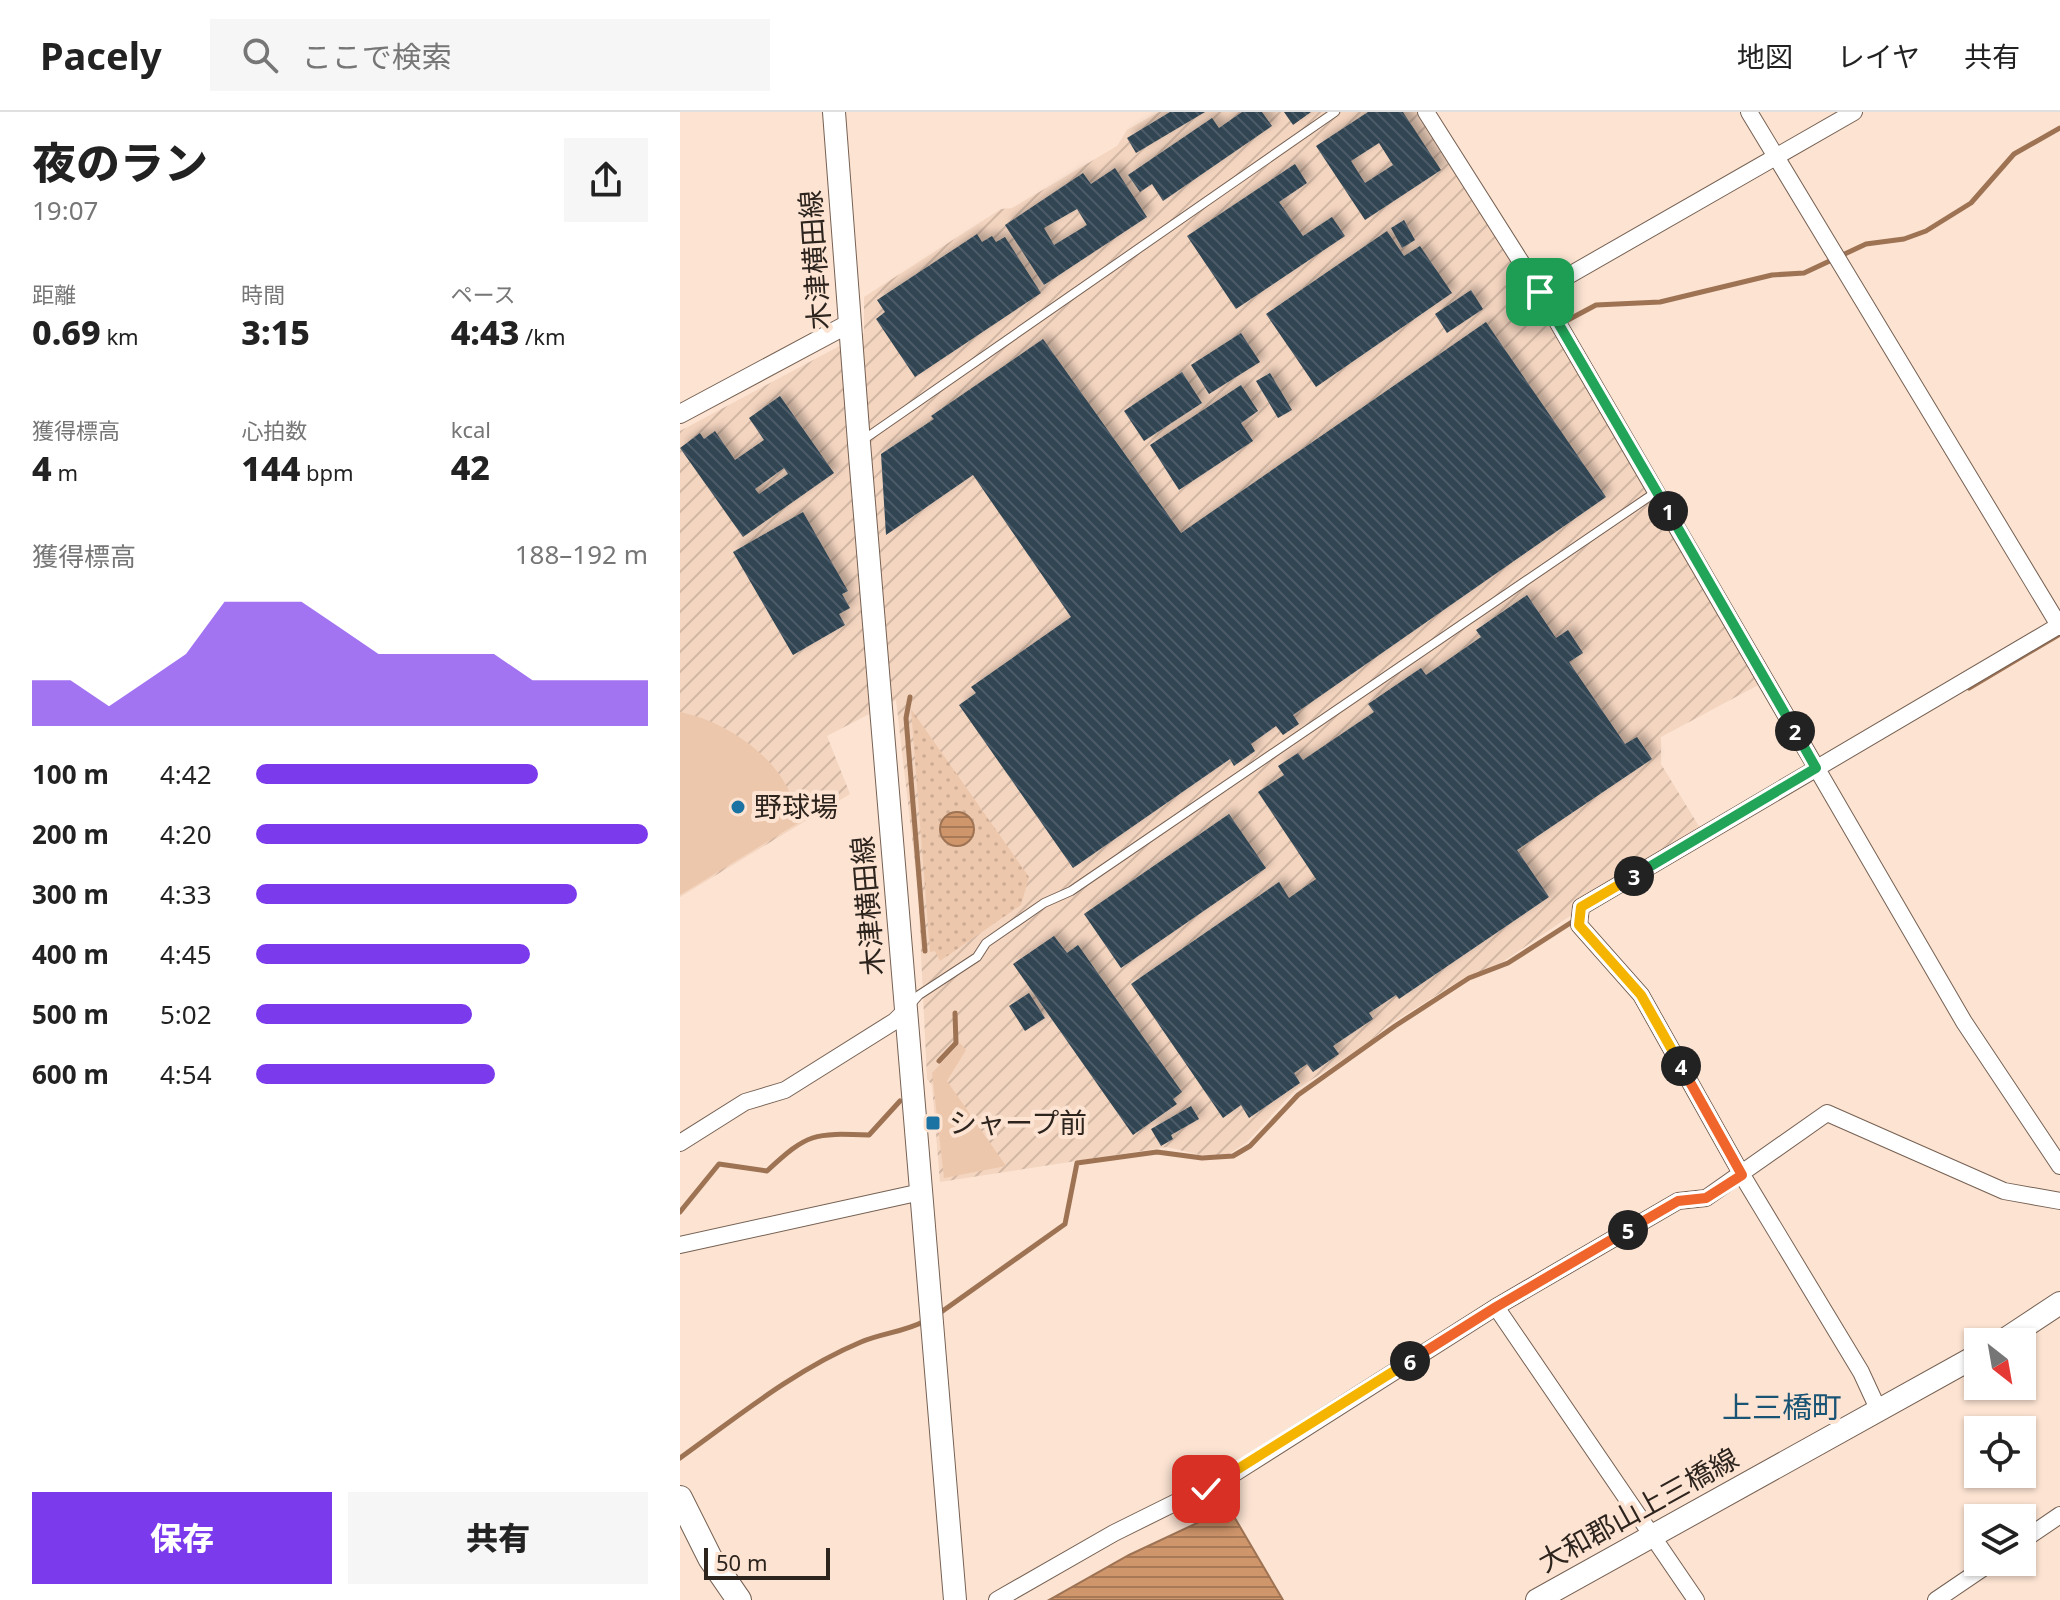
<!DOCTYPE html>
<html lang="ja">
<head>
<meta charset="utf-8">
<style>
	:root { --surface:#fff; --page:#f6f6f6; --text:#222; --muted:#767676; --line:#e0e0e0; --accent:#7c3aed }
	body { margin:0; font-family:"Noto Sans","Noto Sans JP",sans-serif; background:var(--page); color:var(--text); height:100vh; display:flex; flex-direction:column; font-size:30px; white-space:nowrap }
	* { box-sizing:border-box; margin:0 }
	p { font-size:26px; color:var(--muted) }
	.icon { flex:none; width:44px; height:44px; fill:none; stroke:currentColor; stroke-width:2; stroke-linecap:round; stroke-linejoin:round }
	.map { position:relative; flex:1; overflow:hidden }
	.panel { display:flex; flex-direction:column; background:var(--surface); width:680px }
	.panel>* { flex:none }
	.needle { width:52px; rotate:149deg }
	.tools { position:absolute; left:1284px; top:1216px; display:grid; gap:16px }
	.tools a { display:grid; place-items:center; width:72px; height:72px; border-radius:0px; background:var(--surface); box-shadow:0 2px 6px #0004; font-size:40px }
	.scale { position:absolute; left:24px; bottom:20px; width:126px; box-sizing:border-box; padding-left:8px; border:4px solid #2d241e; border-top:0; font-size:22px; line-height:28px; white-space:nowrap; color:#2d241e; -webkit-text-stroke:6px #fce3d2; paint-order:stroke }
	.pin { position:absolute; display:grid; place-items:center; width:68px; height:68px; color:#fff; margin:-34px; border-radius:16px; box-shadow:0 4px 12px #0006 }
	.km { position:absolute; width:40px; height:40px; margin:-20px; border-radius:50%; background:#222; color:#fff; font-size:22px; line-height:40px; text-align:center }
	.round { display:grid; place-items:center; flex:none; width:84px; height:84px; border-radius:0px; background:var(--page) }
	.summary { display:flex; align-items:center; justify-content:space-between; height:136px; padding:0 32px }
	h1 { font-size:44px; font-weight:800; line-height:60px }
	.metrics { display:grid; grid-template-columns:repeat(3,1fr); gap:12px; height:136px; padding:8px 32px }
	.metrics div { display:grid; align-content:center }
	.metrics b { font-size:34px; font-weight:800 }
	.metrics small { font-size:22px; font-weight:400 }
	.metrics p { font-size:22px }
	.chart { height:224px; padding:16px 32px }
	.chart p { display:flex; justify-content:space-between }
	.chart svg { width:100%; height:144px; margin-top:8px; fill:var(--accent); opacity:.7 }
	.action { display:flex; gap:16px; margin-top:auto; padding:16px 32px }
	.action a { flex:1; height:92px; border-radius:0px; background:var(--accent); color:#fff; font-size:32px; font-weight:800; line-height:92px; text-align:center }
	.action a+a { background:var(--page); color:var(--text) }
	ul { padding:0 32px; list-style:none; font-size:26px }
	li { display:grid; grid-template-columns:128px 96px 1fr; align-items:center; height:60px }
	li i { height:20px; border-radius:10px; background:var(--accent) }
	header { display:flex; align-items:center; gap:48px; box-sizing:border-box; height:112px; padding:0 40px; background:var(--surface); border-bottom:2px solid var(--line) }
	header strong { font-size:38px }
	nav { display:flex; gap:44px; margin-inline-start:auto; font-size:28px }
	.search { width:560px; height:72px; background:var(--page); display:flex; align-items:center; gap:20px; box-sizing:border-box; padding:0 28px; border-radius:0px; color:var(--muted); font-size:30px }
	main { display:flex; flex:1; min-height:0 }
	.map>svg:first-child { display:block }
	.industrial { fill:url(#industrial-furrows) }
	.grass { fill:#edc7ac }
	.park { fill:url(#park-dots) }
	.water { fill:url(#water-rules); stroke:#9e7354; stroke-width:2 }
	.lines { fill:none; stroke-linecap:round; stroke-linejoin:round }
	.stream { stroke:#9e7354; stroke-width:5 }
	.building { fill:url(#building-back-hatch); fill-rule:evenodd; filter:url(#shadow) }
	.service-casing { stroke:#766153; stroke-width:10 }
	.minor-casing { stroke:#766153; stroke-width:18 }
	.tertiary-casing { stroke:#766153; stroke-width:20 }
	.secondary-casing { stroke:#766153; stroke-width:24 }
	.primary-casing { stroke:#766153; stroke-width:26 }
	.service { stroke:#fff; stroke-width:8 }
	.minor { stroke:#fff; stroke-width:16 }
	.tertiary { stroke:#fff; stroke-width:18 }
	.secondary { stroke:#fff; stroke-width:22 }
	.primary { stroke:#fff; stroke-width:24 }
	.split-1-casing { stroke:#fff; stroke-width:16 }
	.split-2-casing { stroke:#fff; stroke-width:16 }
	.split-3-casing { stroke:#fff; stroke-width:16 }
	.split-4-casing { stroke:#fff; stroke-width:16 }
	.split-5-casing { stroke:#fff; stroke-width:16 }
	.split-6-casing { stroke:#fff; stroke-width:16 }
	.split-7-casing { stroke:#fff; stroke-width:16 }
	.split-1 { stroke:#22a559; stroke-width:10 }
	.split-2 { stroke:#22a559; stroke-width:10 }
	.split-3 { stroke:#22a559; stroke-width:10 }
	.split-4 { stroke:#f5b400; stroke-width:10 }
	.split-5 { stroke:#f0652b; stroke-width:10 }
	.split-6 { stroke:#f0652b; stroke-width:10 }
	.split-7 { stroke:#f5b400; stroke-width:10 }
	.poi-dot { fill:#1a73a2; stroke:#fce3d2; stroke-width:3 }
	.labels { text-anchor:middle; stroke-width:8; stroke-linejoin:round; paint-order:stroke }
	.street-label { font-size:28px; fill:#2d241e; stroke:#fce3d2 }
	.poi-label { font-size:28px; fill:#2d241e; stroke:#fce3d2; text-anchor:start }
	.neighbourhood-label { font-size:30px; fill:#1a5475; stroke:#fce3d2 }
</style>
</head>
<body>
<header>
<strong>Pacely</strong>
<div class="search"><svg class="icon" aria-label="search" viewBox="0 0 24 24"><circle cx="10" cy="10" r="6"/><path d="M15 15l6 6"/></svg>ここで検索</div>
<nav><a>地図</a><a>レイヤ</a><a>共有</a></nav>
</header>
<main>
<section class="panel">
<div class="summary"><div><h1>夜のラン</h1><p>19:07</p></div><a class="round"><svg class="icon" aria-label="share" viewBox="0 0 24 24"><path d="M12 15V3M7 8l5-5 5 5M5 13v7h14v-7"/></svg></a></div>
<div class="metrics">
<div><p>距離</p><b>0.69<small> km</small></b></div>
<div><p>時間</p><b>3:15</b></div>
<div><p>ペース</p><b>4:43<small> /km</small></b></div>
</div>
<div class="metrics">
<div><p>獲得標高</p><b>4<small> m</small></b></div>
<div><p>心拍数</p><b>144<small> bpm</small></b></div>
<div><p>kcal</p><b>42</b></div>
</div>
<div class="chart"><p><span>獲得標高</span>188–192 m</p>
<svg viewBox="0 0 160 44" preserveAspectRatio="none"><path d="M0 44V30L10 30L20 38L30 30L40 22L50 6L60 6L70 6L80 14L90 22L100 22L110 22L120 22L130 30L140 30L150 30L160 30V44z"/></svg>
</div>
<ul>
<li><b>100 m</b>4:42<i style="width:72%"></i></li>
<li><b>200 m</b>4:20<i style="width:100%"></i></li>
<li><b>300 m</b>4:33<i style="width:82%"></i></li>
<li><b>400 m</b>4:45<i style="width:70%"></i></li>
<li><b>500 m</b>5:02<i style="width:55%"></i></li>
<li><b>600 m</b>4:54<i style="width:61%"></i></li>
</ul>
<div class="action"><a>保存</a><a>共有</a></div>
</section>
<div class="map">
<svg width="1380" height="1488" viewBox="0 0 1380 1488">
	<defs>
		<pattern id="industrial-furrows" width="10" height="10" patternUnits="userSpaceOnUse" patternTransform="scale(2)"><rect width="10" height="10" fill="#f4d5c0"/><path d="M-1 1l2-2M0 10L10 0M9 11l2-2" fill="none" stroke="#d2b7a5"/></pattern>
		<pattern id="park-dots" width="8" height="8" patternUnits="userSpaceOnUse" patternTransform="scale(2)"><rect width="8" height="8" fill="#edc7ac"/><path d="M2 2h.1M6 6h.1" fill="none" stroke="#ccab94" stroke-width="1.8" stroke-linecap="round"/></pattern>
		<pattern id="water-rules" width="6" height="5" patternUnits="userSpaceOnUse" patternTransform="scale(2)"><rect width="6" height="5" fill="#cf956b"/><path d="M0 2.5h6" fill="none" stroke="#a87957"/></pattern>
		<pattern id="building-back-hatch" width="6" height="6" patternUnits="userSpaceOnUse" patternTransform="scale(2)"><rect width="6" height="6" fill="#304452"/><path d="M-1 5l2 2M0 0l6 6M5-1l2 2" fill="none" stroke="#4d5c67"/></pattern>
		<filter id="shadow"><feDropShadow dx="6" dy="-6" stdDeviation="4" flood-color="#0004"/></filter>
	</defs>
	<rect width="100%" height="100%" fill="#fce3d2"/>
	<path class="industrial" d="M479 0H740L829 139 1082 571 981 625V652L1020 716 905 786 890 804 818 853 784 866 707 914 686 933 615 978 567 1030 546 1044 520 1043 487 1035 260 1070 252 973 247 967 238 778 216 588 147 624 170 682 0 785V319L184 221V185L321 97 332 96 437 34 447 18Z"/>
	<path class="grass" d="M0 600C35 607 73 629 96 658 107 672 115 691 123 708L0 783Z
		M280 931 286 938 267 969 326 1054 264 1066 252 961Z"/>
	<path class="park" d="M231 597 349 765 341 793 260 849 255 839 250 840Z"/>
	<path class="water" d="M260 717a17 17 0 1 1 34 0a17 17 0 1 1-34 0Z
		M549 1396 603 1488H369L449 1443Z"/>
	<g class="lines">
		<path class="stream" d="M886 209 916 193 980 190 1092 163 1124 161 1186 132 1224 127 1246 119 1291 91 1334 42 1380 16
			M1289 576 1380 522
			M230 585 226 606 245 839
			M259 949 276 931 275 901
			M0 1100 39 1052 87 1059C128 1021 133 1021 189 1023L220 989
			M257 1203 385 1112 397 1051 477 1040 522 1046 553 1044 570 1034 618 983 715 914 789 866 828 851 895 808
			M0 1346C57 1305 116 1257 181 1230 202 1221 224 1220 245 1209"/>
	</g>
	<path class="building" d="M490 0H525L456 41 447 26Z
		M562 0H582L592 14 483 89 472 72 460 80 448 63 532 6 539 16Z
		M604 0H631L613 13Z
		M688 0H723L761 58 685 108 636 34ZM699 31 713 53 685 71 671 49Z
		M615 52 627 71 599 90 623 124 652 105 665 124 556 197 507 124Z
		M435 56 467 105 364 173 325 113 403 61 411 72ZM397 97 407 113 374 133 364 116Z
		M724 108 735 128 722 136 711 116Z
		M707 119 724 144 740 134 772 181 636 275 586 202Z
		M297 122 302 130 312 124 316 130 325 125 361 181 235 265 196 207 205 200 197 188Z
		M791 178 803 197 767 221 755 202Z
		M806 210 926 385 613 603 619 612 603 623 596 614 571 632 575 639 554 654 550 647 393 756 279 593 296 581 291 575 391 505 293 363 206 423 201 342 254 307 251 304 363 227 501 421Z
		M561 221 580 250 529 282 511 253Z
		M502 260 522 291 464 329 444 299Z
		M590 261 612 298 598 306 576 269Z
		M561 273 578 299 561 311 573 329 499 378 470 333Z
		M100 284 154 361 63 425 0 336 20 321 24 327 35 319 55 348 84 328 69 306ZM104 356 108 362 79 382 75 377Z
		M123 400 168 479 162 482 170 496 159 502 165 513 113 543 53 440Z
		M847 483 876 526 888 518 903 541 889 550 945 632 957 625 972 647 837 738 869 785 719 887 716 883 689 901 693 907 653 934 659 942 633 960 627 952 614 961 620 971 569 1006 561 993 543 1006 451 872 599 770 609 786 636 767 578 680 604 663 598 654 618 641 623 648 694 600 688 592 741 556 746 563 801 525 796 518Z
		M549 702 586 756 441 856 404 802Z
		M374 824 387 841 398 833 502 980 493 987 497 992 453 1023 333 852Z
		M349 881 365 906 345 919 329 894Z
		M511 994 519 1007 491 1023 493 1027 481 1034 471 1017Z"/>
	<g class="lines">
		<defs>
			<path id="service" d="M183 328 655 0
				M231 892 239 883 297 845 306 831 364 791 391 779 976 380"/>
			<path id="minor" d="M746 0 860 180 1284 910 1380 1054
				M1069 0 1380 515
				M860 180 1174 0
				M0 1031 65 990 105 978 215 909 227 897
				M0 1133 241 1080
				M816 1195 1016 1488
				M1199 1299 1181 1260 1062 1063 961 883 899 813 901 795 1380 513
				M1342 1429 1380 1403
				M317 1488 434 1421 555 1361 816 1195 998 1089 1026 1086 1147 1001 1324 1079 1380 1089
				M1256 1488 1312 1450"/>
			<path id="tertiary" d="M0 302 170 211"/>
			<path id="secondary" d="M154 0 179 331 275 1488
				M1321 1230 1380 1191
				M857 1488 1298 1243"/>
			<path id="primary" d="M0 1386 30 1446 59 1488"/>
		</defs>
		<use href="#service" class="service-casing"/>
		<use href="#minor" class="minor-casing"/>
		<use href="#tertiary" class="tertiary-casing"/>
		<use href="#secondary" class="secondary-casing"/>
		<use href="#primary" class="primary-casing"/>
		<use href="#service" class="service"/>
		<use href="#minor" class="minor"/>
		<use href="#tertiary" class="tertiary"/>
		<use href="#secondary" class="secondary"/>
		<use href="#primary" class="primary"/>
	</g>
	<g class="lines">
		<defs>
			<path id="split-1" d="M860 180 988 399"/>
			<path id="split-2" d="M988 399 1115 619"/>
			<path id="split-3" d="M954 764 1136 656 1115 619"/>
			<path id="split-4" d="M954 764 901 795 899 813 961 883 1001 954"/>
			<path id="split-5" d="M948 1118 998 1089 1026 1086 1062 1063 1001 954"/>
			<path id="split-6" d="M730 1249 816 1195 948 1118"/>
			<path id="split-7" d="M526 1377 730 1249"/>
		</defs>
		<use href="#split-1" class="split-1-casing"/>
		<use href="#split-2" class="split-2-casing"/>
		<use href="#split-3" class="split-3-casing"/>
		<use href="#split-4" class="split-4-casing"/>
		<use href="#split-5" class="split-5-casing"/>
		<use href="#split-6" class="split-6-casing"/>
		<use href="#split-7" class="split-7-casing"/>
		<use href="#split-1" class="split-1"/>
		<use href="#split-2" class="split-2"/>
		<use href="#split-3" class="split-3"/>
		<use href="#split-4" class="split-4"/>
		<use href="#split-5" class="split-5"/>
		<use href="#split-6" class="split-6"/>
		<use href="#split-7" class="split-7"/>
	</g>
	<g class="poi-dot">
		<circle cx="58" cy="695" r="8"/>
		<rect x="245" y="1003" width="16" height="16" rx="4"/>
	</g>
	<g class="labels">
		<g class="street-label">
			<text transform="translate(135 148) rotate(-94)" y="10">木津横田線</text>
			<text transform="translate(188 794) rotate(-95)" y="10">木津横田線</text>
			<text transform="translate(958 1398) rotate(-29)" y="10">大和郡山上三橋線</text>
		</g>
		<g class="poi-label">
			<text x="74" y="705">野球場</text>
			<text x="269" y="1021">シャープ前</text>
		</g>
		<g class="neighbourhood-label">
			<text x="1102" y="1306">上三橋町</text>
		</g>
	</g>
</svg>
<div class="tools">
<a><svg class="needle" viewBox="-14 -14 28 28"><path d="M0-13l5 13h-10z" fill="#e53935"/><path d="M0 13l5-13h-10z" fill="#767676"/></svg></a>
<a><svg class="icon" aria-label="locate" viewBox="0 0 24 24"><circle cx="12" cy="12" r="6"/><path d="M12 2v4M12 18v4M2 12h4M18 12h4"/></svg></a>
<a><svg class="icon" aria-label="layers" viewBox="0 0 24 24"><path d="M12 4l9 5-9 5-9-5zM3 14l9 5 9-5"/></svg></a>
</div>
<div class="scale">50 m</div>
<div class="pin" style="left:860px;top:180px;background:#1e9e55"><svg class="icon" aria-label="arrive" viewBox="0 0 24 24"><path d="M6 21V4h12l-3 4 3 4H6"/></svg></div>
<div class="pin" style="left:526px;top:1377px;background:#d93025"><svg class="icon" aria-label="check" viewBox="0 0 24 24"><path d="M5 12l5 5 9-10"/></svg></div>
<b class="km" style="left:988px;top:399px">1</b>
<b class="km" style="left:1115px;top:619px">2</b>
<b class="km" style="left:954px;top:764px">3</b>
<b class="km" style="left:1001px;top:954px">4</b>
<b class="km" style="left:948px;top:1118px">5</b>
<b class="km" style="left:730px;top:1249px">6</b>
</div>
</main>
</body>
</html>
